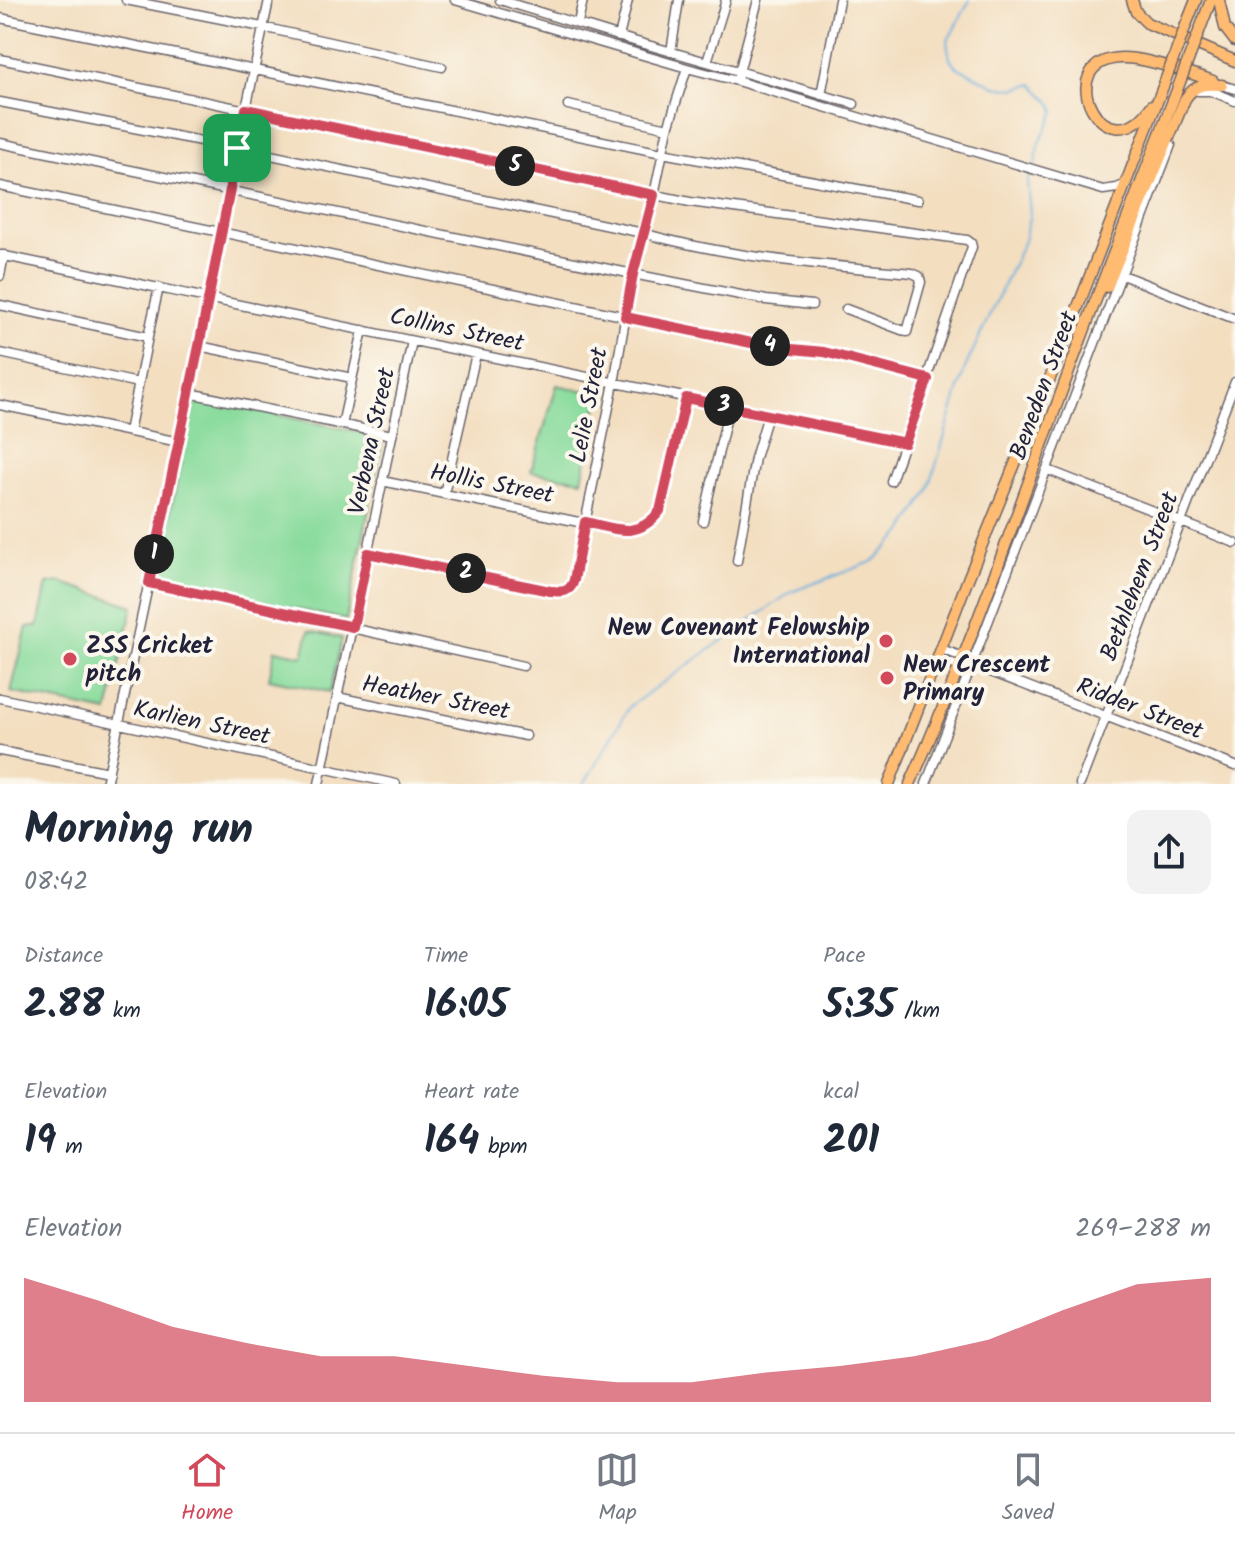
<!DOCTYPE html>
<html lang="en">
<head>
<meta charset="utf-8">
<style>
	:root { --surface:#fff; --page:#f2f2f3; --text:#1f2937; --muted:#747a83; --line:#e0e1e3; --accent:#d1495b }
	body { margin:0; font-family:Kalam,sans-serif; background:var(--page); color:var(--text); height:100vh; display:flex; flex-direction:column; font-size:30px; white-space:nowrap }
	* { box-sizing:border-box; margin:0 }
	p { font-size:26px; color:var(--muted) }
	.icon { flex:none; width:44px; height:44px; fill:none; stroke:currentColor; stroke-width:2; stroke-linecap:round; stroke-linejoin:round }
	.map { position:relative; height:784px; overflow:hidden }
	.panel { display:flex; flex-direction:column; background:var(--surface); flex:1 }
	.panel>* { flex:none }
	.pin { position:absolute; display:grid; place-items:center; width:68px; height:68px; color:#fff; margin:-34px; border-radius:16px; box-shadow:0 4px 12px #0006 }
	.km { position:absolute; width:40px; height:40px; margin:-20px; border-radius:50%; background:#222; color:#fff; font-size:22px; line-height:40px; text-align:center }
	.round { display:grid; place-items:center; flex:none; width:84px; height:84px; border-radius:16px; background:var(--page) }
	.head { display:flex; align-items:center; justify-content:space-between; height:136px; padding:0 24px }
	h1 { font-size:44px; font-weight:600; line-height:60px }
	.metrics { display:grid; grid-template-columns:repeat(3,1fr); gap:12px; height:136px; padding:8px 24px }
	.metrics div { display:grid; align-content:center }
	.metrics b { font-size:40px; font-weight:600 }
	.metrics small { font-size:22px; font-weight:400 }
	.metrics p { font-size:22px }
	.chart { height:224px; padding:16px 24px }
	.chart p { display:flex; justify-content:space-between }
	.chart svg { width:100%; height:144px; margin-top:8px; fill:var(--accent); opacity:.7 }
	.tabs { display:flex; justify-content:space-around; align-items:center; height:112px; border-top:2px solid var(--line); background:var(--surface); font-size:22px; color:var(--muted) }
	.tabs a { display:grid; justify-items:center; gap:4px }
	.tabs .selected { color:var(--accent) }
	.map>svg:first-child { display:block }
	.green { fill:#88db9c; stroke:#557e6c; stroke-width:2 }
	.lines { fill:none; stroke-linecap:round; stroke-linejoin:round }
	.stream { stroke:#66addd; stroke-width:2 }
	.minor-casing { stroke:#6b646a; stroke-width:11 }
	.major-casing { stroke:#6b646a; stroke-width:13 }
	.minor { stroke:#fff; stroke-width:8 }
	.major { stroke:#ffbb71; stroke-width:10 }
	.major-bridge-casing { stroke:#6b646a; stroke-width:13; stroke-linecap:butt }
	.major-bridge { stroke:#ffbb71; stroke-width:10 }
	.route-casing { stroke:#fff; stroke-width:16 }
	.route { stroke:#d1495b; stroke-width:10 }
	.poi-dot { fill:#d1495b; stroke:#fbf7ec; stroke-width:3 }
	.labels { text-anchor:middle; stroke-width:8; stroke-linejoin:round; paint-order:stroke }
	.street-label { font-size:24px; fill:#22223b; stroke:#fbf7ec }
	.poi-label { font-size:24px; font-weight:bold; fill:#22223b; stroke:#fbf7ec; text-anchor:start }
</style>
</head>
<body>
<div class="map">
<svg width="1235" height="784" viewBox="0 0 1235 784">
	<rect width="100%" height="100%" fill="#fbf7ec"/>
	<filter id="ink" filterUnits="userSpaceOnUse"><feTurbulence type="fractalNoise" baseFrequency=".0125" numOctaves="2"/><feDisplacementMap in="SourceGraphic" scale="16" xChannelSelector="R" yChannelSelector="G"/><feConvolveMatrix kernelMatrix="1 2 1 2 8 2 1 2 1" color-interpolation-filters="sRGB"/></filter>
	<filter id="wash" filterUnits="userSpaceOnUse"><feTurbulence type="fractalNoise" baseFrequency=".006" numOctaves="4" result="noise"/><feDisplacementMap in="SourceGraphic" scale="32" xChannelSelector="R" yChannelSelector="G"/><feGaussianBlur stdDeviation="1.8" result="paint"/><feColorMatrix in="noise" values="0 0 0 0 0 0 0 0 0 0 0 0 0 0 0 0 0 1.4 0 .05"/><feComposite in="paint" operator="in"/></filter>
	<g filter="url(#wash)">
		<rect width="100%" height="100%" fill="#f3dec0"/>
		<path class="green" d="M557 385 600 394 582 480 531 472Z
			M195 398 384 437 346 620 156 578Z
			M60 582 133 606 108 712 11 692 27 627 38 626 47 584Z
			M309 631 342 638 330 692 269 679 275 650 303 656Z"/>
		<g class="lines">
			<path class="stream" d="M970 0 947 42 950 59 957 67 995 86 1014 89 1033 84 1052 104 1055 111 1040 142 1035 165
				M584 784 630 706 791 592 874 561 902 533 928 492 965 368 1024 241 1030 213 1027 181 1033 170"/>
		</g>
	</g>
	<g filter="url(#ink)">
		<g class="lines">
			<defs>
				<path id="minor" d="M126 0 262 27 442 67
					M455 0 687 68 737 81 1103 190 1117 188 1126 184
					M500 0 637 42 854 104
					M0 18 662 153 918 200
					M578 23 583 0
					M619 37 628 0
					M671 52 679 0
					M0 59 690 202 967 240 971 243 972 247 891 481
					M707 62 726 0
					M738 76 758 0
					M1222 85 1235 89
					M1198 91H1211L1235 101
					M821 95 839 0
					M0 102 237 148 643 233C730 258 822 265 912 273L919 276 921 282 907 332 846 309
					M568 105 668 128
					M0 143 633 274 766 300 812 305
					M0 186 771 347 824 352 928 379
					M0 255 905 443
					M1122 275 1235 319
					M0 276 4 255
					M0 305 148 337
					M199 346 352 378
					M0 353 138 383
					M189 393 392 435
					M0 405 179 442
					M342 425 363 330
					M129 432 148 337 159 287
					M1048 470 1235 543
					M382 481 622 531C639 531 650 524 660 511L686 398
					M444 494 476 354
					M703 521 729 407
					M368 553 550 591H566L572 586 614 383 633 274 654 195 668 128 687 68
					M737 561 755 458 768 415
					M149 583 523 666
					M941 649 974 661 986 670 1235 766
					M937 659 961 667
					M337 697 526 736
					M0 698 396 784
					M0 751 109 772
					M106 784 199 346 229 190 269 0
					M319 784 412 341
					M926 784 1171 145
					M1080 784 1235 382"/>
				<path id="major" d="M1132 0 1136 12 1147 23 1235 61
					M1219 0 1225 28 1235 41
					M1186 25 1196 0
					M1200 29 1211 0
					M1152 105C1105 175 1048 60 1122 58 1143 57 1191 73 1213 81
					M1107 287 1185 99C1195 84 1205 84 1222 85
					M889 784 968 579 1059 356 1164 84
					M910 784C971 648 1019 506 1071 366 1105 274 1141 182 1177 90"/>
			</defs>
			<use href="#minor" class="minor-casing"/>
			<use href="#major" class="major-casing"/>
			<use href="#minor" class="minor"/>
			<use href="#major" class="major"/>
			<defs>
				<path id="major-bridge" d="M1164 84 1186 25
					M1177 90 1200 29"/>
			</defs>
			<use href="#major-bridge" class="major-bridge-casing"/>
			<use href="#major-bridge" class="major-bridge"/>
		</g>
	</g>
	<g class="lines" filter="url(#ink)">
		<defs>
			<path id="route" d="M246 109 654 195 633 274 625 317 771 347 824 352 928 379 905 443 686 398 660 511C637 540 617 529 585 522L574 580C570 593 562 592 550 591L368 553 353 627 149 583 199 346Z"/>
		</defs>
		<use href="#route" class="route-casing"/>
		<use href="#route" class="route"/>
	</g>
	<g class="poi-dot">
		<circle cx="886" cy="641" r="8"/>
		<circle cx="70" cy="659" r="8"/>
		<circle cx="887" cy="678" r="8"/>
	</g>
	<g class="labels">
		<g class="street-label">
			<text transform="translate(457 329) rotate(12)" y="8">Collins Street</text>
			<text transform="translate(1043 385) rotate(-70)" y="8">Beneden Street</text>
			<text transform="translate(588 405) rotate(-79)" y="8">Lelie Street</text>
			<text transform="translate(371 441) rotate(-78)" y="8">Verbena Street</text>
			<text transform="translate(492 483) rotate(11)" y="8">Hollis Street</text>
			<text transform="translate(1139 576) rotate(-69)" y="8">Bethlehem Street</text>
			<text transform="translate(436 697) rotate(11)" y="8">Heather Street</text>
			<text transform="translate(1140 708) rotate(21)" y="8">Ridder Street</text>
			<text transform="translate(202 722) rotate(12)" y="8">Karlien Street</text>
		</g>
		<g class="poi-label">
			<text x="870" y="635" text-anchor="end">New Covenant Felowship<tspan x="870" dy="28">International</tspan></text>
			<text x="86" y="653">ZSS Cricket<tspan x="86" dy="28">pitch</tspan></text>
			<text x="903" y="672">New Crescent<tspan x="903" dy="28">Primary</tspan></text>
		</g>
	</g>
</svg>
<div class="pin" style="left:237px;top:148px;background:#1e9e55"><svg class="icon" aria-label="arrive" viewBox="0 0 24 24"><path d="M6 21V4h12l-3 4 3 4H6"/></svg></div>
<b class="km" style="left:154px;top:554px">1</b>
<b class="km" style="left:466px;top:573px">2</b>
<b class="km" style="left:724px;top:406px">3</b>
<b class="km" style="left:770px;top:346px">4</b>
<b class="km" style="left:515px;top:166px">5</b>
</div>
<section class="panel">
<div class="head"><div><h1>Morning run</h1><p>08:42</p></div><a class="round"><svg class="icon" aria-label="share" viewBox="0 0 24 24"><path d="M12 15V3M7 8l5-5 5 5M5 13v7h14v-7"/></svg></a></div>
<div class="metrics">
<div><p>Distance</p><b>2.88<small> km</small></b></div>
<div><p>Time</p><b>16:05</b></div>
<div><p>Pace</p><b>5:35<small> /km</small></b></div>
</div>
<div class="metrics">
<div><p>Elevation</p><b>19<small> m</small></b></div>
<div><p>Heart rate</p><b>164<small> bpm</small></b></div>
<div><p>kcal</p><b>201</b></div>
</div>
<div class="chart"><p><span>Elevation</span>269–288 m</p>
<svg viewBox="0 0 160 44" preserveAspectRatio="none"><path d="M0 44V6L10 13L20 21L30 26L40 30L50 30L60 33L70 36L80 38L90 38L100 35L110 33L120 30L130 25L140 16L150 8L160 6V44z"/></svg>
</div>
</section>
<nav class="tabs">
<a class="selected"><svg class="icon" aria-label="home" viewBox="0 0 24 24"><path d="M3 11l9-7 9 7M6 9v11h12V9"/></svg>Home</a>
<a><svg class="icon" aria-label="map" viewBox="0 0 24 24"><path d="M3 6l6-2 6 2 6-2v14l-6 2-6-2-6 2zM9 4v14M15 6v14"/></svg>Map</a>
<a><svg class="icon" aria-label="saved" viewBox="0 0 24 24"><path d="M7 4h10v16l-5-4-5 4z"/></svg>Saved</a>
</nav>
</body>
</html>
